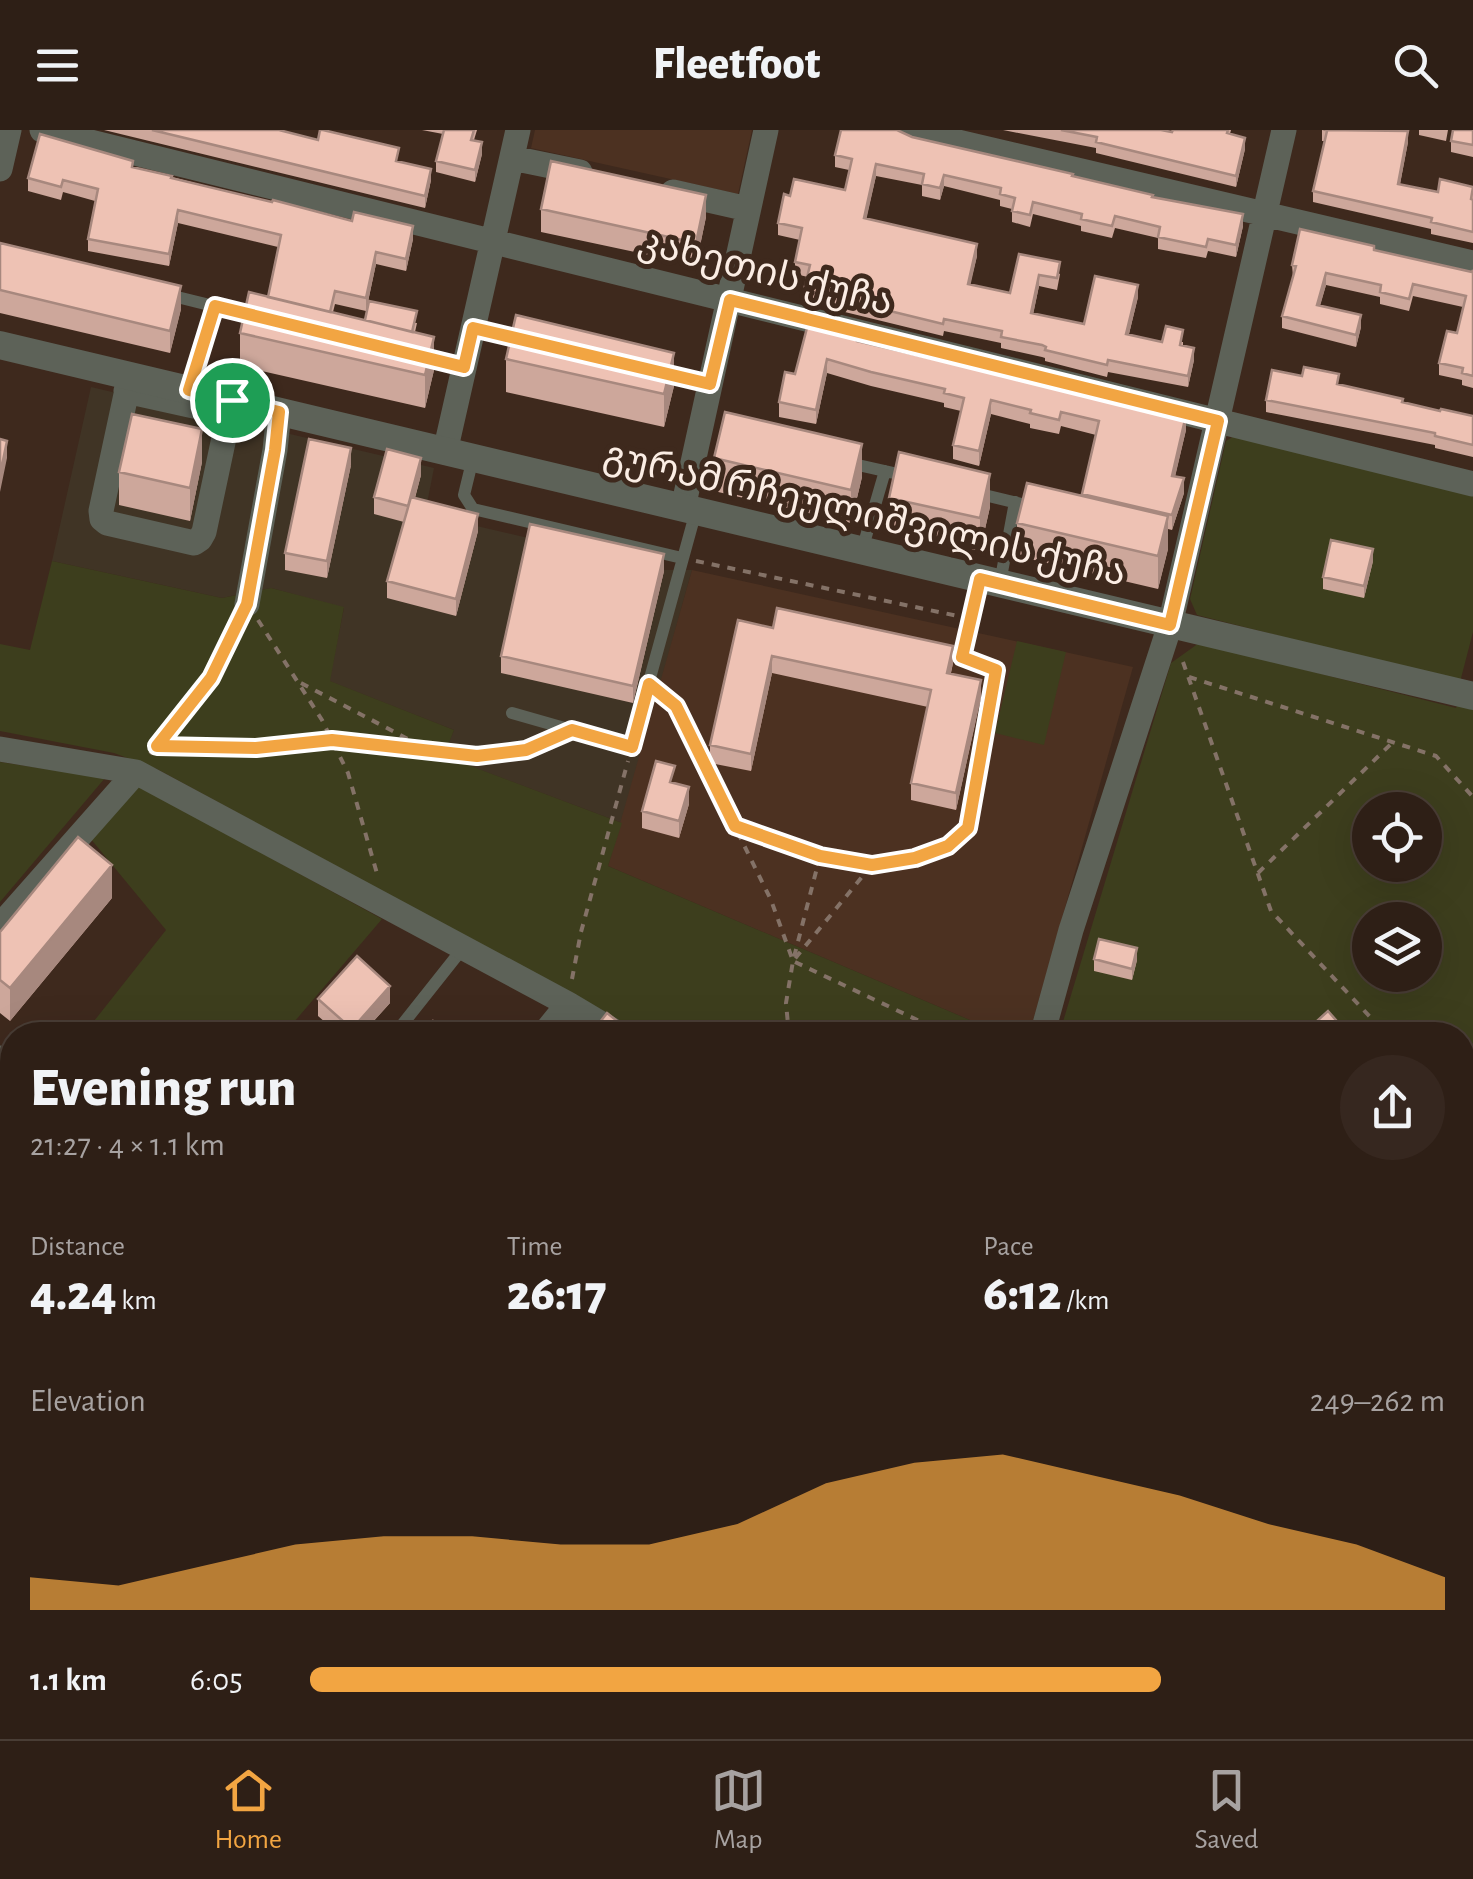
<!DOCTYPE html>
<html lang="en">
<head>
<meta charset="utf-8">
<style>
	:root { --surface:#2e1f16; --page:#36271f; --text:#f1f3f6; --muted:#a7a2a1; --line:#493d35; --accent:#f2a542 }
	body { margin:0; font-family:"Alegreya Sans","Noto Sans Georgian",sans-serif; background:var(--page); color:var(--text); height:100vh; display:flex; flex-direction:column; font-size:38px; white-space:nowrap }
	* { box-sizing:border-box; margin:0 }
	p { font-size:32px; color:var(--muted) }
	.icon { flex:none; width:55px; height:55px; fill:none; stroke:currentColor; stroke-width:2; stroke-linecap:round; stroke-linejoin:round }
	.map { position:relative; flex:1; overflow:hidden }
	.details { position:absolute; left:0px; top:892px; width:1475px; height:718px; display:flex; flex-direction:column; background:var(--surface); border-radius:40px 40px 0 0; box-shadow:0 10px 40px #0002,0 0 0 2px var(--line) }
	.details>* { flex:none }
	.controls { position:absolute; left:1352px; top:662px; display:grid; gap:20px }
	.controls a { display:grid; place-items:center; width:90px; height:90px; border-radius:50%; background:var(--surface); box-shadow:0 10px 40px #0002,0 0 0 2px var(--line); font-size:50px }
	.pin { position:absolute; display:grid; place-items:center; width:85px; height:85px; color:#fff; margin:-42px; border:5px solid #fff; border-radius:50%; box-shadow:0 2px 10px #0007 }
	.round { display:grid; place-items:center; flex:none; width:105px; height:105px; border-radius:52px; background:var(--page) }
	.overview { display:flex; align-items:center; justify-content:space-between; height:170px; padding:0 30px }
	h1 { font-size:55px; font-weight:800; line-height:75px }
	.figures { display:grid; grid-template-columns:repeat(3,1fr); gap:15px; height:170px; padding:10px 30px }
	.figures div { display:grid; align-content:center }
	.figures b { font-size:50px; font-weight:800 }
	.figures small { font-size:28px; font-weight:400 }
	.figures p { font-size:28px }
	.chart { height:280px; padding:20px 30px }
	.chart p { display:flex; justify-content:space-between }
	.chart svg { width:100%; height:180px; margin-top:10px; fill:var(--accent); opacity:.7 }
	ul { padding:0 30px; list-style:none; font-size:32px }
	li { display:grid; grid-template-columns:160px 120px 1fr; align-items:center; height:75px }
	li i { height:25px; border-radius:12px; background:var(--accent) }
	header { display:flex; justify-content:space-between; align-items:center; height:130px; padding:0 30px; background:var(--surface); font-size:45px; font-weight:800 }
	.dock { display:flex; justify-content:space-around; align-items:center; height:140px; border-top:2px solid var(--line); background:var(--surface); font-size:28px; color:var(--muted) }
	.dock a { display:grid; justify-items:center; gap:5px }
	.dock .active { color:var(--accent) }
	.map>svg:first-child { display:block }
	.commercial { fill:#403425 }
	.industrial { fill:#44312d }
	.built { fill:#4c3121 }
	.green { fill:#3d3e1d; fill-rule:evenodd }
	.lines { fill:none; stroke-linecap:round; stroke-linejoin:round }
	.path { stroke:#847267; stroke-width:4; stroke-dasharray:8 8; stroke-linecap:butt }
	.service { stroke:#5d6258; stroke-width:12 }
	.minor { stroke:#5d6258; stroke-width:25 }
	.tertiary { stroke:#5d6258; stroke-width:28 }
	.wall { fill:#cda79b }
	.shaded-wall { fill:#a7887e }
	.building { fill:#eec2b4; stroke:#a7887e; stroke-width:2.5 }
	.route-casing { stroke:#fff; stroke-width:20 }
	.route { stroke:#f2a542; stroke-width:12 }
	.labels { text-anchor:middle; stroke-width:10; stroke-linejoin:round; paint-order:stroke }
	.street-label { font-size:38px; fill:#fbede4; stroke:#3e291d }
</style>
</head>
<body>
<header><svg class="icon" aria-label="menu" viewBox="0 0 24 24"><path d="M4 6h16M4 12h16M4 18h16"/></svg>Fleetfoot<svg class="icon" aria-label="search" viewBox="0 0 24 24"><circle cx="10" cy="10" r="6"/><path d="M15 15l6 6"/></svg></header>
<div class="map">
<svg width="1473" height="1609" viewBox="0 0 1473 1609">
	<rect width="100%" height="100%" fill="#3e291d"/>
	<path class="commercial" d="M91 257 434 338 425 384 665 440H692L622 693 443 626 454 600 329 551 344 478 271 458 222 468 52 431Z"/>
	<path class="industrial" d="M1022 1598H1444L1434 1609H1012Z"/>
	<path class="built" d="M535 0H752L738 64 531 18Z
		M692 440 1133 537 1029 905H1005L608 736Z"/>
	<path class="green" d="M1239 303 1473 361V502L1460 552 1197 485 1190 469 1226 311Z
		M52 431 222 468 271 458 344 477 330 551 454 600 444 626 622 693 608 736 1005 905H646L157 639 114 623 0 601V514L30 520Z
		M1017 511 1066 522 1044 615 995 603Z
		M1199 513 1456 578 1458 573 1473 577V1185L1462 1174V905H1059L1171 533ZM1370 680H1425V735H1370ZM1370 790H1425V845H1370Z
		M0 632 105 648 0 772Z
		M138 655 382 789 283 905H83L166 800 90 708Z
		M12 1154V1251L0 1242V1170Z
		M0 1414 12 1424V1598H220L234 1609H0Z"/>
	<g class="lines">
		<path class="path" d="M696 431 972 489 976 470
			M258 490 322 590 348 643 378 747
			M1183 532 1271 781 1387 905
			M1189 547 1436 626 1473 667
			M301 553 425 618
			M661 563 676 577 771 770 793 831 786 873 789 905
			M157 616 256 618 332 609 477 626 525 620 548 610
			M150 624 211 549 239 491
			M735 697 820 726 871 735 915 728 948 716 968 698 996 540 962 527 972 489
			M820 726 793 831 871 736
			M1258 743 1393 612
			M795 832 949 905
			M572 849 581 802 628 631
			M1462 987 1473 998
			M0 1208 12 1214"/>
		<path class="service" d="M165 164 258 187
			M473 197 528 211
			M418 226 464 237
			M659 242 710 254
			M189 260 215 176
			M473 328 464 365 473 379 682 428
			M849 333 907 346
			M976 363 1034 377
			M862 420 885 341
			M1000 453 1015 372
			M512 583 631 617 696 381
			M394 905 463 818
			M0 1257 12 1267
			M703 1598 711 1609"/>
		<path class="minor" d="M42 0 1473 354
			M907 0 1473 133
			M512 28 580 42
			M0 39 9 0
			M673 62 748 79
			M130 246 101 381 102 389 107 393 194 413 200 409 204 402 232 270
			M126 261 230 284
			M445 322 518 0
			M683 378 766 0
			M247 474 275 320 279 282
			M0 619 136 642 568 874 620 905
			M0 796 136 642
			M543 905 568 874
			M1042 905 1071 800 1170 495 1284 0
			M0 928 12 938
			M0 1399 12 1409
			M1462 1428 1473 1431
			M236 1598 249 1609
			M938 1598 952 1609
			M987 1609 997 1598"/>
		<path class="tertiary" d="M0 215 1473 566
			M1462 1590 1473 1577"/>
	</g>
	<path class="wall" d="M104 0H279L398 32 431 50 425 78Z
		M422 0H477L474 10 482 24 475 52 436 42V31L443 4Z
		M1003 0H1161L1172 2 1173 0H1231L1230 4 1245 19 1236 57 1096 23V18Z
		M1322 0 1408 12 1400 54 1438 62 1473 57V113L1431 104V99L1313 72V61L1325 11H1322Z
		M1419 0H1448L1446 11 1419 5Z
		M1473 0V27L1451 22V11Z
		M912 7 1153 67 1243 96 1236 127 1208 121 1206 128 1158 119V108L1115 98 1112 108 1081 101V96L1033 84 1030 97 1012 92V79L1000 76V70L944 56 940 70 922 66V55L876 46 866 89 977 126 970 154 1010 163 1019 124 1060 144 1057 160 1039 156 1033 184 1084 194 1138 167 1129 204 1162 212H1183V216L1194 230 1188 257 1108 242 1107 247 1045 231V228L1042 227 1001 218V213L944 201 943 206 804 172V160L808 147 795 144V132L800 110 778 105V93L790 66 845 60 849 40 835 37V25Z
		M133 37 413 109 406 141 376 134 366 181 335 174 333 182 365 190 417 193 415 202 434 240 425 278 240 236V203L268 167 278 117 178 93 169 136 88 121V109L95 71 63 62 61 70 28 61V48Z
		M541 79 706 87 696 135 541 102Z
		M0 113 181 179 170 223 0 183Z
		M1374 120 1472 142 1473 140V258L1462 255V250L1439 245V233L1457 203 1463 177 1413 166 1409 181 1380 174V167L1326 155 1320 175 1361 197 1356 217 1282 198V186L1293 147 1292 135Z
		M858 212 1186 300 1175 346 1184 363 1172 400 1168 399V419L1158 459 1017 426V393L1082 366 1096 305 1061 296 1059 304 1030 298V294L991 284 979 336 953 329V315L961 281 944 277V273L871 256 827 243 816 294 779 287V272L795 244Z
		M506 229 674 256 664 297 506 262Z
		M1339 255 1440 281 1473 286V327L1435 318V315L1266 282V270Z
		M714 328 862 347 851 393 714 361Z
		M202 332 190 391 119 375V342Z
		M351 335 327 448 285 440V423Z
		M421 345 415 368 478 401 456 486 387 468V451L404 392 374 384V367Z
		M889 368 990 377 980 421 889 401Z
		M1373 431 1364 468 1323 459V447Z
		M664 441 633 573 501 543V526Z
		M773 498 953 533 951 543 981 567 956 680 911 670V653L928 577 772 543 751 641 710 633V615Z
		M675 654 689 674 679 708 642 698V681Z
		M112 768 10 891 0 883V802Z
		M1094 829 1137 830 1132 850 1094 841Z
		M318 869 390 873 361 905H340L318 886Z
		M12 1257V1350L0 1340V1266Z
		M564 1598H606L596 1609H577Z"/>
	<path class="shaded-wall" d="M1408 1V12L1398 65V54Z
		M1245 8V19L1236 57V46Z
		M482 12V24L475 52V40Z
		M876 34V46L864 100V88Z
		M431 39V50L425 78V66Z
		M944 45V56L940 70V58Z
		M706 65V87L696 135V113Z
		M178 80V93L169 136V124Z
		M1243 84V96L1236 127V115Z
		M413 96V109L406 141V129Z
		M977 114V126L968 166V154Z
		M376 122V134L366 181V168Z
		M1326 143V155L1317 187V175Z
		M1039 145V156L1031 195V183Z
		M1138 155V167L1126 216V204Z
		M181 156V179L170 223V201Z
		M1361 185V197L1356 217V205Z
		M434 207V240L425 278V245Z
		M1194 218V230L1188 257V246Z
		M674 223V256L664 297V264Z
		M827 229V243L816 294V280Z
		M991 270V284L979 336V321Z
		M1186 285V300L1172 360V346Z
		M202 299V332L190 391V358Z
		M7 311V328L0 362V345Z
		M862 314V347L851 393V360Z
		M351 318V335L327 448V431Z
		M421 328V345L408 393V376Z
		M990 344V377L980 421V388Z
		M1184 348V363L1172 400V385Z
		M478 384V401L456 486V469Z
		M1168 386V419L1158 459V426Z
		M1373 419V431L1364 468V456Z
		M664 424V441L633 573V556Z
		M953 516V533L947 560V543Z
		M772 526V543L751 641V624Z
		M981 550V567L956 680V663Z
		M689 657V674L679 708V691Z
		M112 735V768L10 891V858Z
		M1137 818V830L1132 850V839Z
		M390 856V873L361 905H352V899Z
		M1473 1502V1519L1463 1532V1514Z
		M588 1598H606L596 1609H588Z
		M804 1598H817L807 1609H802Z
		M933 1598H935V1609H923Z"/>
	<path class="building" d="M152 0H279L318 10 320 0H323L399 18 396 31 431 39 425 66Z
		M444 0H474L471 10 482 12 475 40 436 31Z
		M841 0H897L912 7 1073 44 1072 46 1153 65 1152 67 1243 84 1236 115 1208 109 1206 117 1158 107 1160 97 1115 86 1112 96 1081 89 1082 84 1033 72 1030 85 1012 81 1015 68 1000 64 1001 58 944 45 940 58 922 54 924 44 876 34 864 88 977 114 968 154 1010 163 1019 124 1060 132 1057 148 1039 145 1031 183 1084 194 1095 146 1138 155 1126 204 1162 212 1166 196 1183 200 1180 215 1194 218 1188 246 1108 230 1107 235 1045 220 1046 217 1042 215 1001 207 1002 201 944 189 943 194 804 160 810 135 795 132 802 98 778 93 784 64 790 66 794 49 845 60 852 29 835 25Z
		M1061 0H1161L1172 2 1173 0H1228L1227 3 1245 8 1236 46 1096 12 1097 7Z
		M1325 0 1408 1 1398 54 1438 62 1440 49 1473 57 1471 69 1473 70V102L1431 92 1432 88 1313 61 1327 1Z
		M1453 0H1473V15L1451 11Z
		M40 4 133 31 132 37 172 46 171 48 272 72 273 70 352 91 354 82 413 96 406 129 376 122 366 168 335 161 330 182 268 167 281 105 178 80 169 124 88 109 98 59 63 50 61 57 28 48Z
		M551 31 706 65 696 113 541 79Z
		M1300 99 1374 116V120L1472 142 1473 140V246L1462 243 1463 238 1439 233 1447 201 1457 203 1466 166 1413 154 1409 169 1380 162 1381 155 1326 143 1317 175 1361 185 1356 205 1282 186 1296 136 1292 135Z
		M0 113 181 156 170 201 0 160Z
		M249 162 434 207 425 245 240 203Z
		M369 171 417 181 412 202 365 190Z
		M516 185 674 223 664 264 506 229Z
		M808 194 858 207 857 211 1037 253 1038 249 1186 285 1172 346 1184 348 1172 385 1082 364 1099 291 1061 282 1059 290 1030 283 1031 280 991 270 979 321 953 315 964 268 944 263 945 259 871 242 827 229 816 280 779 272 785 242 795 244Z
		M1304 237 1339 244 1337 254 1403 269 1402 272 1440 281 1441 279 1473 286V315L1435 306V303L1266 270 1272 240 1302 246Z
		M725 282 862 314 851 360 714 328Z
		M132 284 202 299 190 358 119 342Z
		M0 309 7 311 0 345Z
		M309 309 351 318 327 431 285 423Z
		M387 319 421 328 408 376 374 367Z
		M899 322 990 344 980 388 889 368Z
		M1027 353 1168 386 1158 426 1017 393Z
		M411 367 478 384 456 469 387 451Z
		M530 394 664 424 633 556 501 526Z
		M1331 410 1373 419 1364 456 1323 447Z
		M777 478 953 516 947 543 981 550 956 663 911 653 931 560 772 526 751 624 710 615 738 490 773 498Z
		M656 631 675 636 670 652 689 657 679 691 642 681Z
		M78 707 112 735 10 858 0 850V802Z
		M1099 809 1137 818 1132 839 1094 829Z
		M357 826 390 856 352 899 318 869Z
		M1328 881 1349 905H1310L1306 901Z
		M607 883 635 905H590Z
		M433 891 451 905H422Z
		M9 1255 12 1257V1317L0 1307V1266Z
		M1462 1449 1473 1458V1502L1463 1514Z
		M760 1598H804L802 1599 812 1607 811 1609H757L753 1605Z
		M864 1598H933L923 1609H869L861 1602Z"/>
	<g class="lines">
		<defs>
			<path id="route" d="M730 170 1218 291 1170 495 980 449 962 527 996 540 968 698 948 716 915 728 872 735 820 726 735 696 676 576 649 554 632 617 572 600 526 620 477 626 332 610 256 618 157 616 211 548 247 474 275 320 279 282 189 260 215 176 464 237 473 198 710 254Z"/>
		</defs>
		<use href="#route" class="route-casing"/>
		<use href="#route" class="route"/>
	</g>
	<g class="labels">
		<g class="street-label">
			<text transform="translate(766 141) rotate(14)" y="13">კახეთის ქუჩა</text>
			<text transform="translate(865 383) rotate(13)" y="13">გურამ რჩეულიშვილის ქუჩა</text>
		</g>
	</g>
</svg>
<div class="controls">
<a><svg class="icon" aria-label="locate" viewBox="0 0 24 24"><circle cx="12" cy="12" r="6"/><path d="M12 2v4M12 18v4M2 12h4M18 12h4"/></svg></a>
<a><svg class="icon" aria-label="layers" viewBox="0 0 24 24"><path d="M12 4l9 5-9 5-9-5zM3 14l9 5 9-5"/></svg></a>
</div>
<div class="pin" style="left:232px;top:270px;background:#1e9e55"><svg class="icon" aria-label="arrive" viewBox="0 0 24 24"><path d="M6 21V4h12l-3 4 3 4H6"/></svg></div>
<section class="details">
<div class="overview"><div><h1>Evening run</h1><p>21:27 · 4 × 1.1 km</p></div><a class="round"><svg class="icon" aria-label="share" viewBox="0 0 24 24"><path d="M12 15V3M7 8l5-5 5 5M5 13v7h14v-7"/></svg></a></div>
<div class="figures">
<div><p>Distance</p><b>4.24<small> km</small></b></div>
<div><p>Time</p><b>26:17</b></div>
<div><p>Pace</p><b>6:12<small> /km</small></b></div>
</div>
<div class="chart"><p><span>Elevation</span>249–262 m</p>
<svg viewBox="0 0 160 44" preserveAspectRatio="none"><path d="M0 44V36L10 38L20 33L30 28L40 26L50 26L60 28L70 28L80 23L90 13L100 8L110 6L120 11L130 16L140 23L150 28L160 36V44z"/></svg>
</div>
<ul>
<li><b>1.1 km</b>6:05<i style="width:75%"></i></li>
</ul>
</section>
</div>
<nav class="dock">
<a class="active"><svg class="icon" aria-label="home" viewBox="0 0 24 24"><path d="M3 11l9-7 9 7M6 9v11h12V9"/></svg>Home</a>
<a><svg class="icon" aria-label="map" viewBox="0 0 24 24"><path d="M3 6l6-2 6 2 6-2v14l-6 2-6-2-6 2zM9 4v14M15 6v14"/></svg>Map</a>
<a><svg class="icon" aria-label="saved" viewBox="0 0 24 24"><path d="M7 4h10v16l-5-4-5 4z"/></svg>Saved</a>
</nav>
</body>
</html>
